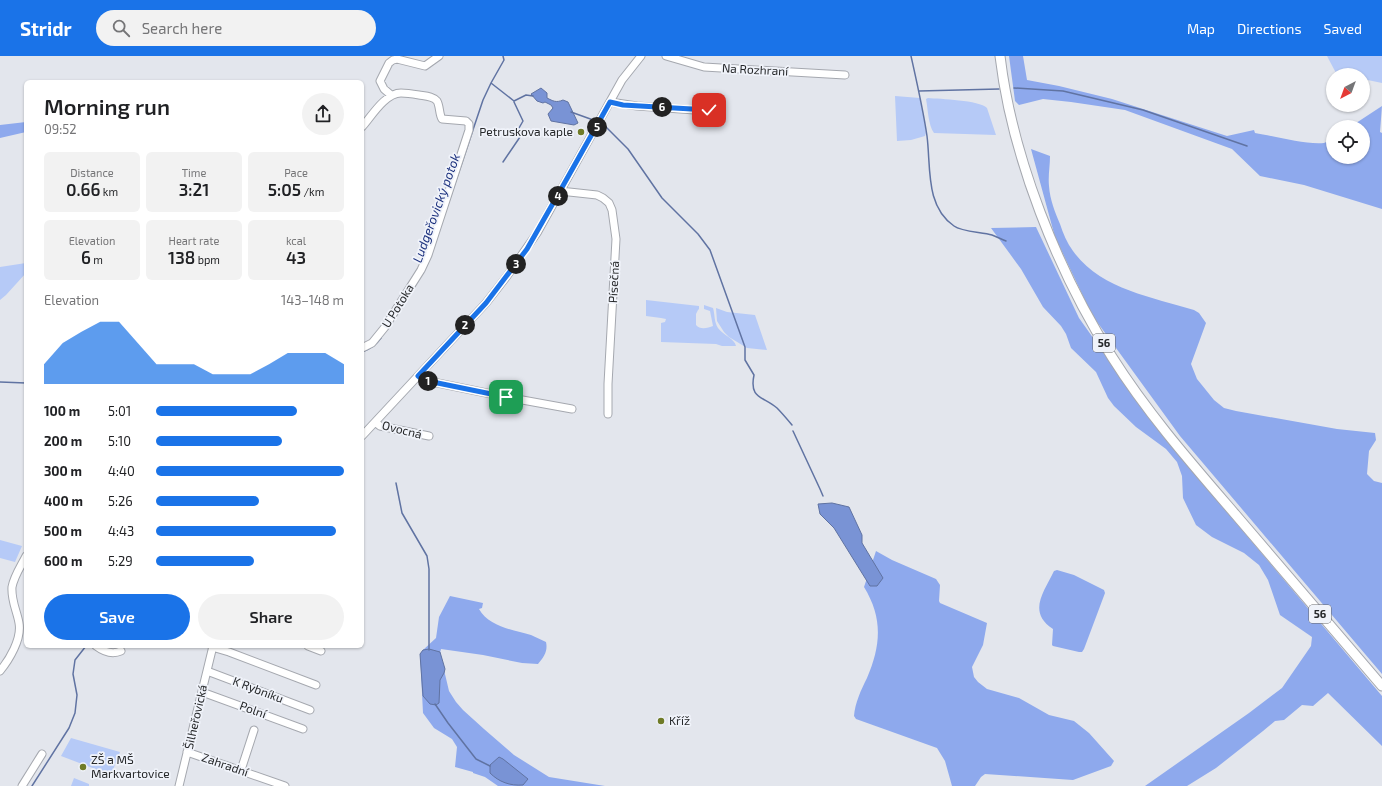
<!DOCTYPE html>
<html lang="en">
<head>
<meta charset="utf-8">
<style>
	:root { --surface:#fff; --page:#f2f2f2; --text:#202124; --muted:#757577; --accent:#1a73e8 }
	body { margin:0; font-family:"Exo 2",sans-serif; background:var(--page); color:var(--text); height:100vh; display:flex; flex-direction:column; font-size:15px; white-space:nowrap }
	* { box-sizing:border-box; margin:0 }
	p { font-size:13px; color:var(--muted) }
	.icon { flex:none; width:22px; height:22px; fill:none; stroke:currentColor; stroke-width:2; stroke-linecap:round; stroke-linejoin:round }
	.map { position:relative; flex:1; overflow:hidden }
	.panel { position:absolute; left:24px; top:24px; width:340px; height:568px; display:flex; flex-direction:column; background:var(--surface); border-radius:6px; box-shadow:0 1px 3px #0004 }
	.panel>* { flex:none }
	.needle { width:26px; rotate:221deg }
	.controls { position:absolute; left:1326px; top:12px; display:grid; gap:8px }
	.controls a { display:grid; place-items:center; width:44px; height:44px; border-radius:50%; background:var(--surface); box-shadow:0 1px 3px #0004; font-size:20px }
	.pin { position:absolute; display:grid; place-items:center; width:34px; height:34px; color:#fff; margin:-17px; border-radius:8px; box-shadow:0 2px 6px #0006 }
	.km { position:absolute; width:20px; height:20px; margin:-10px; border-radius:50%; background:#222; color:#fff; font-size:11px; line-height:20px; text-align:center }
	.round { display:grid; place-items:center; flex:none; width:42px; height:42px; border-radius:21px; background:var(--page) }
	.headline { display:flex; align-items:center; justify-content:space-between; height:68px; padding:0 20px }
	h1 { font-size:22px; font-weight:600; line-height:30px }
	.metrics { display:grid; grid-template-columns:repeat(3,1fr); gap:6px; height:68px; padding:4px 20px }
	.metrics div { display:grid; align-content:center; border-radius:6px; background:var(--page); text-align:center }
	.metrics b { font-size:17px; font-weight:600 }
	.metrics small { font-size:11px; font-weight:400 }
	.metrics p { font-size:11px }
	.chart { height:112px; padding:8px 20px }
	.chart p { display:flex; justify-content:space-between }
	.chart svg { width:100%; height:72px; margin-top:4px; fill:var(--accent); opacity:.7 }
	.action { display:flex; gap:8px; margin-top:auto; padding:8px 20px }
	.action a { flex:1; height:46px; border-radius:24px; background:var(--accent); color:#fff; font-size:16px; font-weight:600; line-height:46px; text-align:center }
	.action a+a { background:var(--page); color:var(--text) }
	ul { padding:0 20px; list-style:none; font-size:13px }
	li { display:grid; grid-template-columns:64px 48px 1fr; align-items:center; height:30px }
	li i { height:10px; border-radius:5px; background:var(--accent) }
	header { display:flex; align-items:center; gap:24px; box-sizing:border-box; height:56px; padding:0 20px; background:var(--accent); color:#fff }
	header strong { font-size:19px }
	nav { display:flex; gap:22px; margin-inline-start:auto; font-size:14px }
	.search { width:280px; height:36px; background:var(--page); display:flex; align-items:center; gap:10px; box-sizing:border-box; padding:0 14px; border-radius:22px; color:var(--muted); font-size:15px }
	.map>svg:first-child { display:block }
	.green { fill:#b6caf7 }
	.forest { fill:#8ea9ed }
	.water { fill:#7993d5; stroke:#6073a2 }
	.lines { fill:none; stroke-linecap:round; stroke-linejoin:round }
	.stream { stroke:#6073a2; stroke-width:1.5 }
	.minor-casing { stroke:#a5a8af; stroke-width:9 }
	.major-casing { stroke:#a5a8af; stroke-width:11 }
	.minor { stroke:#fff; stroke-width:7 }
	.major { stroke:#fff; stroke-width:9 }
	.route-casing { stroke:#fff; stroke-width:8 }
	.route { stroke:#1a73e8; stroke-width:5 }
	.poi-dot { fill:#6f7b27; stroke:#f0f3fa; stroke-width:1.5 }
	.labels { text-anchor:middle; stroke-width:3.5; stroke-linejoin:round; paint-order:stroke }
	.shield { fill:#f0f3fa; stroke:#636568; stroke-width:1 }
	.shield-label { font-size:11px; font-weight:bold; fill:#26282a }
	.street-label { font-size:12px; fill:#26282a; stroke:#f0f3fa }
	.poi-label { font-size:12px; fill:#26282a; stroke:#f0f3fa; text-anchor:start }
	.water-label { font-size:13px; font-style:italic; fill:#1b307d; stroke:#f0f3fa }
</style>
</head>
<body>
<header>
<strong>Stridr</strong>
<div class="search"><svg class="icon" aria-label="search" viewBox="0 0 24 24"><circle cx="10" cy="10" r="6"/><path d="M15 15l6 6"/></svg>Search here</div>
<nav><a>Map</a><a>Directions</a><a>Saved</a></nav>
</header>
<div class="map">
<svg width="1382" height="730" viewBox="0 0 1382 730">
	<rect width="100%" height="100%" fill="#e3e6ed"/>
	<path class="green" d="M1327 0H1382V27L1363 23V19H1346L1336 17Z
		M895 40 920 42 926 77 925 80 911 84 897 85Z
		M928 42C940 43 979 44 987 52L996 79 934 77C928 69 928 53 926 43Z
		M26 207V217L6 239 0 244V211Z
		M646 244 699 250V253L698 254 696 258V269C700 274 708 272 713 270L710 255 704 253V249L713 252C715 259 714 266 718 272 723 279 735 283 736 290H722L716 288 661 286V267L665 266 666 263 661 262 646 260Z
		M716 252 727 256 755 259 767 294 747 292 729 281 724 276 717 265Z
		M0 484 22 490 15 506 0 502Z
		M71 682 120 696 111 719 61 700Z
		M74 722 89 728V730H71Z"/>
	<path class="forest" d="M1009 0H1023L1027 24 1059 30 1112 43 1227 80 1254 74 1255 77C1274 80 1306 89 1324 87 1327 86 1330 84 1333 83V101H1363V71H1350L1382 50 1380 76 1382 77V153L1304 129 1260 120 1232 93 1125 54 1071 46 1043 43 1019 49 1015 45Z
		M26 66V76L0 82V69Z
		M1031 93 1050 100C1050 110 1048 120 1049 130 1050 144 1055 156 1060 168 1063 177 1067 187 1073 195 1100 233 1152 241 1194 254L1199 257 1206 267 1191 308 1197 323 1214 344 1224 352 1236 355 1337 373 1375 377 1376 384 1369 395 1367 418 1374 425 1382 427V618L1180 380 1092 259 1055 181Z
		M1036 171 1079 262 1162 379 1382 640V690L1328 637 1313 650 1302 649 1284 664 1275 665 1263 675 1216 712 1187 730H1145L1249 657 1282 632 1311 590 1312 581 1280 559 1268 524 1259 509 1244 497 1212 481 1196 469 1183 442 1182 420 1177 406 1166 393 1136 371 1114 350 1108 342 1096 316 1071 292 1066 278 1061 270 1043 251 1021 213 991 172Z
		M876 495 892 504 936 523 940 529 939 545 940 547 987 567 983 589 972 611 974 621 978 626 987 633 1019 642 1049 659 1074 665 1089 677 1114 705 1111 710 1073 724 985 718 981 721 975 730H952L945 705 937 692 856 663 854 660C855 647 861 634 867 622 881 589 883 562 864 531Z
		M1057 514 1074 519 1104 534 1105 537 1084 593 1082 596H1079L1053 590 1052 589 1053 573C1027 556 1044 536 1054 515Z
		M450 540 483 547 482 552 479 553C489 571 514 574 531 579 536 581 541 584 546 586 548 595 544 601 538 608L522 607 483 599 441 593 440 597 449 635 456 646 463 654 484 673 514 699 549 721 605 730H498L485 721 473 717V716L455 711 457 691 452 683 434 672 423 657 420 598 423 594 436 582 439 561Z"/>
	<path class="water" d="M541 32 547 37V42C553 45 556 47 563 44L568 46 578 67 574 69 551 65 548 58 553 52 551 49 545 46 543 47 537 45 531 38Z
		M832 447 849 451 862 479V487L883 522 877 530H870L834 472 820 458 818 448Z
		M429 593 440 596 445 613 444 617 440 624 439 647 436 649 430 648 423 640 420 598 423 594Z
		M499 701 503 703 528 723 523 729C510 730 499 726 490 717V709Z"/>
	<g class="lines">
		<path class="stream" d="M911 0C917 27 923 53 927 80 931 111 925 150 954 170 962 176 982 176 992 179 997 181 1001 183 1006 185
			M491 27 514 45 526 39 533 40
			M1014 32 1063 35 1143 54 1247 90
			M919 35 999 33
			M571 56 596 65
			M602 67 628 93 662 142 698 178 710 194 745 291V304L754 319C749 343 763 340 777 352 782 357 787 363 792 369
			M503 106 520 81 519 72 523 65 514 46
			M442 166 483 44 491 27 504 4 503 0
			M362 296C370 293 376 289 381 282
			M0 326 26 327
			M793 375 820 433 823 440
			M396 427 402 457 427 500 429 513V594
			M435 648 448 667 476 703 490 710
			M32 730 69 672 75 657 77 639 73 618 75 604 86 590"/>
		<defs>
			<path id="minor" d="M666 0 704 11 845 19
				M391 39 384 33 380 25 389 7 393 4 397 3 425 10 439 0
				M610 46 637 50 709 55
				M362 71C371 61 385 37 401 37 407 37 413 38 419 39 425 40 433 40 437 45 440 50 439 58 442 63L466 65 469 68V74L428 199 421 214 385 271 372 287 362 292
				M560 135 597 139 603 142 609 147 612 154 616 183 608 328V358
				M418 320 423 324 506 341 572 353
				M375 366 380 370 429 380
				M362 380 486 247 507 220 537 177 622 24 641 0
				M96 590C104 596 112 599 121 595
				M308 590 321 595
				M212 591 229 596 316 629
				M0 615C9 604 22 583 19 567 17 555 11 545 12 531 14 520 21 510 26 500
				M207 615 310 654
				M202 636 303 673
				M187 696 285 730
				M241 714 254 674
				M22 730 42 698
				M179 730 213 590"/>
			<path id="major" d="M1000 0C1012 101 1058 216 1112 301 1148 358 1192 408 1235 458 1284 516 1333 573 1382 630"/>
		</defs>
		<use href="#minor" class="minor-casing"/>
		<use href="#major" class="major-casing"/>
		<use href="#minor" class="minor"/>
		<use href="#major" class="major"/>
	</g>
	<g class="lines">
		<defs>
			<path id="route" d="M506 341 423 324 418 320 486 247 527 193 560 135 610 46 623 49 709 54"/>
		</defs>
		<use href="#route" class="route-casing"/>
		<use href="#route" class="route"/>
	</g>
	<g class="poi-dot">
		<circle cx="581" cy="76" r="4"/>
		<circle cx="661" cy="665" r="4"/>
		<circle cx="83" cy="711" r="4"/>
	</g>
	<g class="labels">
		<g class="shield">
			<rect x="1093" y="278" width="22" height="18" rx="3"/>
			<rect x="1309" y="549" width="22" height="18" rx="3"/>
		</g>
		<g class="shield-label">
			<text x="1104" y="291">56</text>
			<text x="1320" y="562">56</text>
		</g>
		<g class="street-label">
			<text transform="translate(755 14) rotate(3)" y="4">Na Rozhraní</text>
			<text transform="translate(614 226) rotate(-87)" y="4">Písečná</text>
			<text transform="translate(398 250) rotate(-58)" y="4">U Potoka</text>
			<text transform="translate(402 374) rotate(14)" y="4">Ovocná</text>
			<text transform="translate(258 634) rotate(21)" y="4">K Rybníku</text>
			<text transform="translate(253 654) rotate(20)" y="4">Polní</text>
			<text transform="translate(196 661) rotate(-77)" y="4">Šilheřovická</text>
			<text transform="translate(225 709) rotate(19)" y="4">Zahradní</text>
		</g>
		<g class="poi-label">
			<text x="573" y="80" text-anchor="end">Petruskova kaple</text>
			<text x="669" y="669">Kříž</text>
			<text x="91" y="708">ZŠ a MŠ<tspan x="91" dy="14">Markvartovice</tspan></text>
		</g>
		<g class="water-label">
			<text transform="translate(436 152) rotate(-70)" y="5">Ludgeřovický potok</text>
		</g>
	</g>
</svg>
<div class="controls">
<a><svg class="needle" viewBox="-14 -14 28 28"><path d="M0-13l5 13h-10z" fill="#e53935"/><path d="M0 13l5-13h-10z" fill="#757577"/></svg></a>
<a><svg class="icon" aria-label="locate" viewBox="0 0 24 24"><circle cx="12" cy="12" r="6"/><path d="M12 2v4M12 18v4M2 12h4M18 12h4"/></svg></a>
</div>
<div class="pin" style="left:506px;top:341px;background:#1e9e55"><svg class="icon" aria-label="arrive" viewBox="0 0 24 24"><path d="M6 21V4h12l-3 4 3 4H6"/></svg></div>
<div class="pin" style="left:709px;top:54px;background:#d93025"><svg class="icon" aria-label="check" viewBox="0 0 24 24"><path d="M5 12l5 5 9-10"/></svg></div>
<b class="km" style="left:428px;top:325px">1</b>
<b class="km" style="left:465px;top:269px">2</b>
<b class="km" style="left:516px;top:208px">3</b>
<b class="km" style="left:558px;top:140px">4</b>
<b class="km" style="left:597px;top:71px">5</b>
<b class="km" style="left:662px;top:51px">6</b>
<section class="panel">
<div class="headline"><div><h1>Morning run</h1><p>09:52</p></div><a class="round"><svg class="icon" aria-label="share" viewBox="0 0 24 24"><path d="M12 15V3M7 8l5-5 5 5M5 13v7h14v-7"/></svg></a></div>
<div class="metrics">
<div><p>Distance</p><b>0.66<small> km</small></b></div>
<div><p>Time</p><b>3:21</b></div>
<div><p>Pace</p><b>5:05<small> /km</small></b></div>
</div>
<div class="metrics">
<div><p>Elevation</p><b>6<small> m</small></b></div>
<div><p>Heart rate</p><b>138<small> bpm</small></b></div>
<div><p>kcal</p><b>43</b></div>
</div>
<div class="chart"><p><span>Elevation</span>143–148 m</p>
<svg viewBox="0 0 160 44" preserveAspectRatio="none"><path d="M0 44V32L10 19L20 12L30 6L40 6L50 19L60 32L70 32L80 32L90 38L100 38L110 38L120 32L130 25L140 25L150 25L160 32V44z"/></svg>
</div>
<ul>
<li><b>100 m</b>5:01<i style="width:75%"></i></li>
<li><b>200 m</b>5:10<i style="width:67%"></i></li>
<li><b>300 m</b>4:40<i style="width:100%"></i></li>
<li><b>400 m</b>5:26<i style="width:55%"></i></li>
<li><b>500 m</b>4:43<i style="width:96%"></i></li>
<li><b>600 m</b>5:29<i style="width:52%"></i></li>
</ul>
<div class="action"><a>Save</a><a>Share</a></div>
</section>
</div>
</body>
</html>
